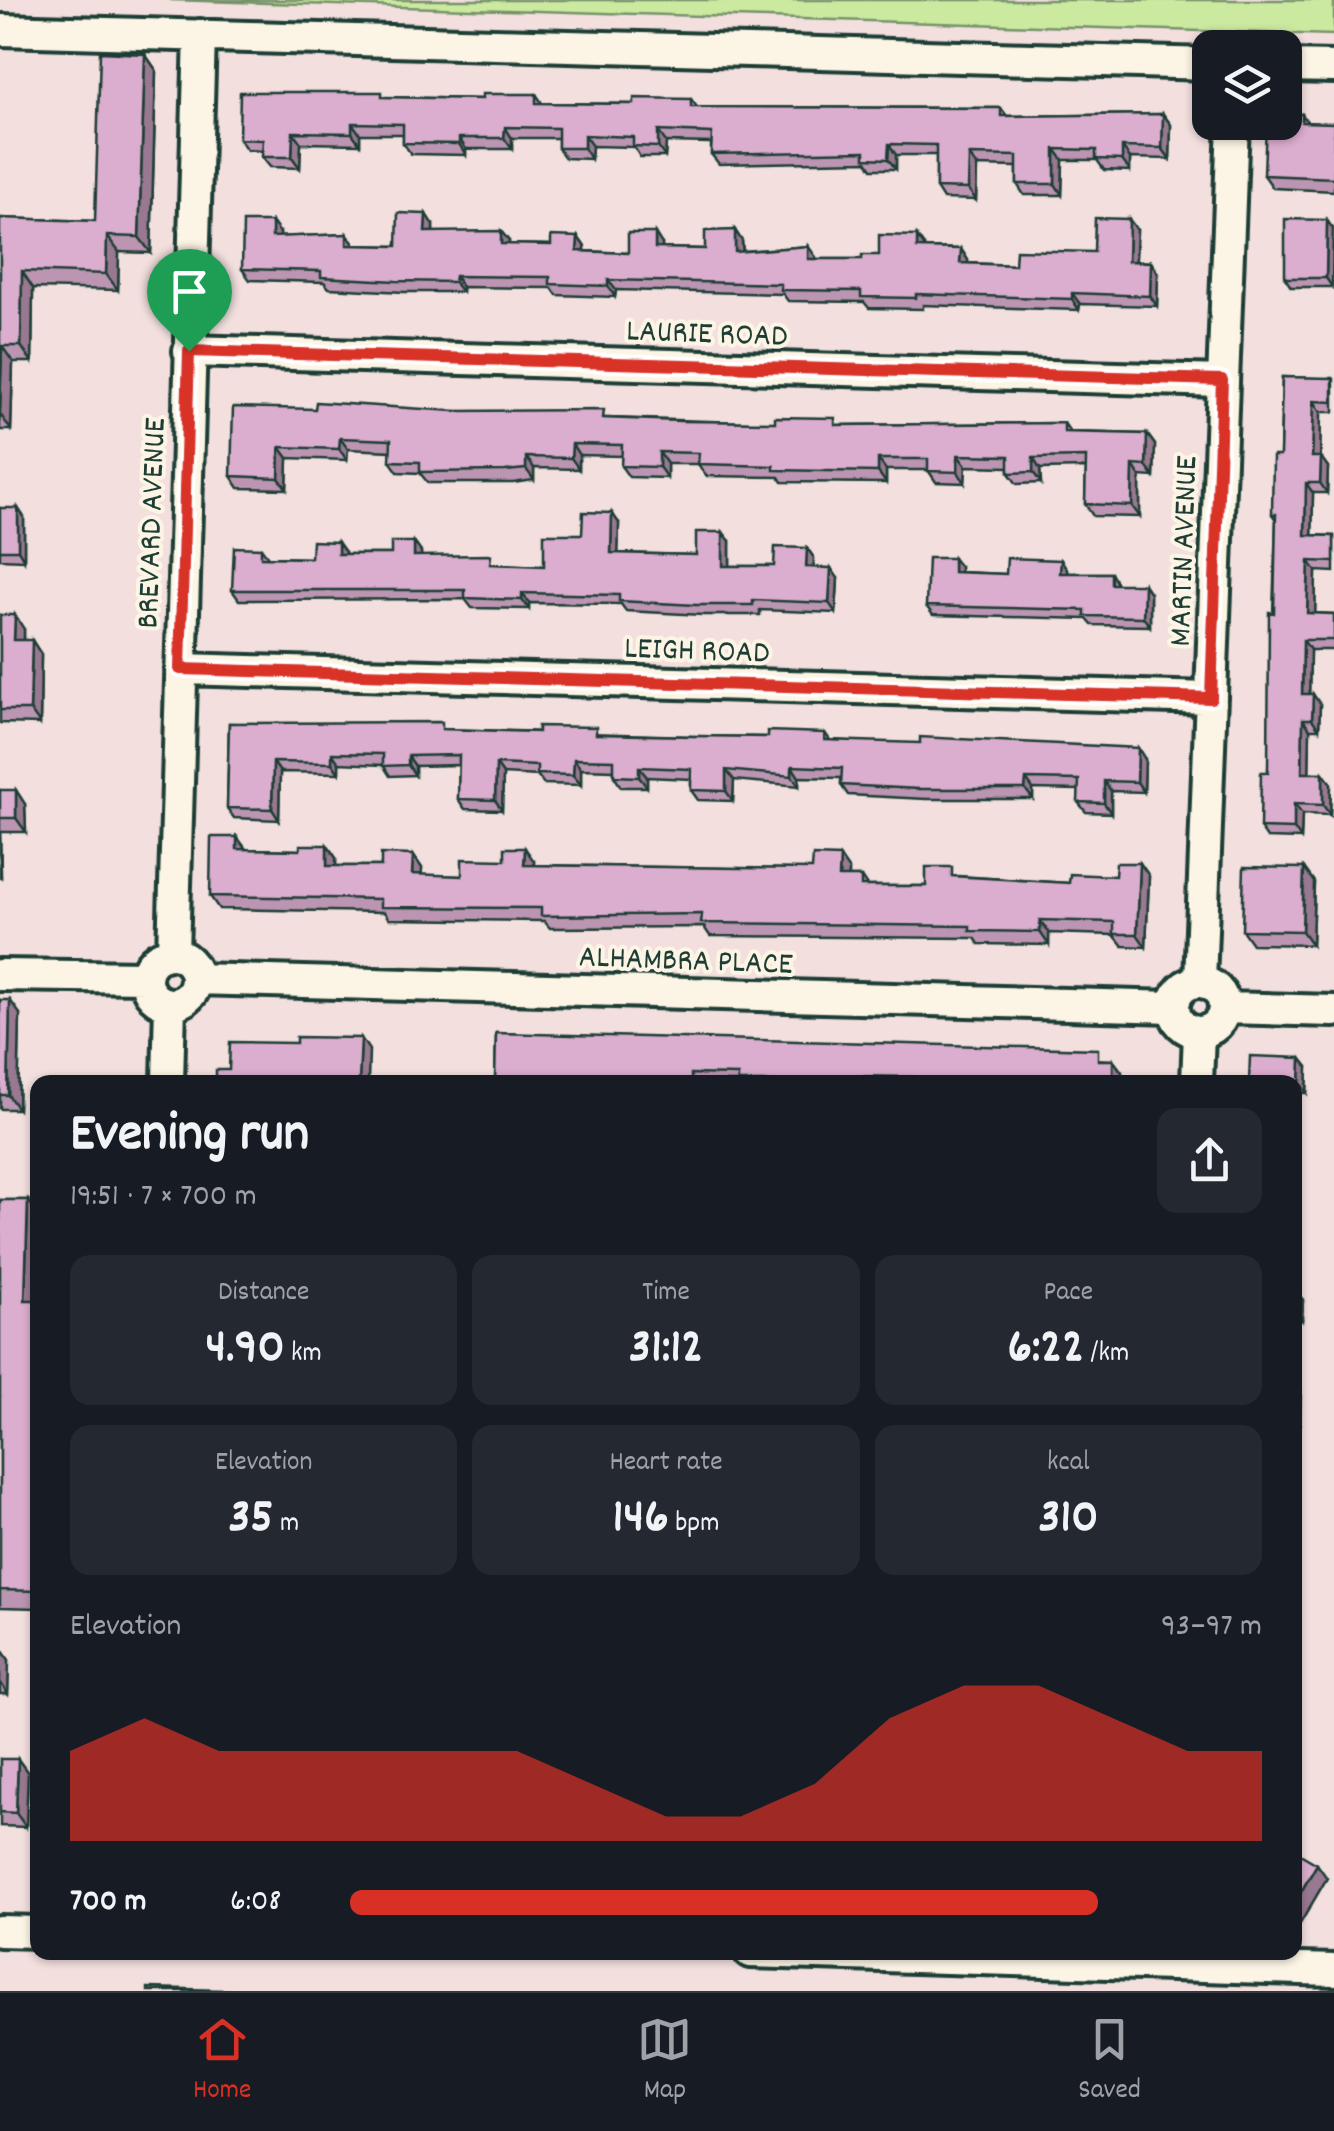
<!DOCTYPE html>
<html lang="en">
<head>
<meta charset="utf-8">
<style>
	:root { --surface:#171b24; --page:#242831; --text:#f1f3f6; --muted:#9ea1a6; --line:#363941; --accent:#d93025 }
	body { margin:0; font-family:Dekko,sans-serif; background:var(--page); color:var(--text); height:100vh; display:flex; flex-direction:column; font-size:38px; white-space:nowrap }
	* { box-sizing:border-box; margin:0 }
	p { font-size:32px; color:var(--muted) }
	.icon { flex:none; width:55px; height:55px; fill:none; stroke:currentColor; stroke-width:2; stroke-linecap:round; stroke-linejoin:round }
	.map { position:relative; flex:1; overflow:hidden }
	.drawer { position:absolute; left:30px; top:1075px; width:1272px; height:885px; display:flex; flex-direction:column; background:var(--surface); border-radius:20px; box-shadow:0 2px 8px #0004 }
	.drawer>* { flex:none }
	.tools { position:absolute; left:1192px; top:30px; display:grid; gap:20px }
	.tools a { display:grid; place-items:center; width:110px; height:110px; border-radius:20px; background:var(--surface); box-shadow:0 2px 8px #0004; font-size:50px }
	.pin { position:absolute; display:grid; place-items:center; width:85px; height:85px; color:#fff; margin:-102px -42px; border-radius:50% 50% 50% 0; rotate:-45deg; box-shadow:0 0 10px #0007 }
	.pin .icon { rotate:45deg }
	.round { display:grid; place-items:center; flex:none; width:105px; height:105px; border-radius:20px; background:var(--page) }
	.headline { display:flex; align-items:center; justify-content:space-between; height:170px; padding:0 40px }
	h1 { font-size:55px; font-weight:700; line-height:75px }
	.figures { display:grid; grid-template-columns:repeat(3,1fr); gap:15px; height:170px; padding:10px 40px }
	.figures div { display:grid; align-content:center; border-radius:20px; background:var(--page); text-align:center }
	.figures b { font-size:50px; font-weight:700 }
	.figures small { font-size:28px; font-weight:400 }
	.figures p { font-size:28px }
	.chart { height:280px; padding:20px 40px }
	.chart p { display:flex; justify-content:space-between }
	.chart svg { width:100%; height:180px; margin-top:10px; fill:var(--accent); opacity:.7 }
	ul { padding:0 40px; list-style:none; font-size:32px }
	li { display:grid; grid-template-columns:160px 120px 1fr; align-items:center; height:75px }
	li i { height:25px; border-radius:12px; background:var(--accent) }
	.tabs { display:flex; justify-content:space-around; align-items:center; height:140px; border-top:2px solid var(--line); background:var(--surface); font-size:28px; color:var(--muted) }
	.tabs a { display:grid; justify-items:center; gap:5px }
	.tabs .on { color:var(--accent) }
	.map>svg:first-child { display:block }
	.green { fill:#cce9a0; stroke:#76936a; stroke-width:2.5 }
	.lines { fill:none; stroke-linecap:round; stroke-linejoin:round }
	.minor-casing { stroke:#1f3d34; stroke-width:38 }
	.minor { stroke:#fcf5e5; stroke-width:30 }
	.wall { fill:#bc95b2; stroke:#1f3d34; stroke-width:2.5 }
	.shaded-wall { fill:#997991; stroke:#1f3d34; stroke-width:2.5 }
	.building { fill:#dbadcf; stroke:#1f3d34; stroke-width:2.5 }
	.route-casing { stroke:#fff; stroke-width:20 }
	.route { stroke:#d93025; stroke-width:12 }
	.labels { text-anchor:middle; stroke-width:8; stroke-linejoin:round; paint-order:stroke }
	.street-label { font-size:32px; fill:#1f3d34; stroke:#fcf5e5 }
</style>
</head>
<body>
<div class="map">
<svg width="1334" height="1991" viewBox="0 0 1334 1991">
	<rect width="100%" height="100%" fill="#f2dfde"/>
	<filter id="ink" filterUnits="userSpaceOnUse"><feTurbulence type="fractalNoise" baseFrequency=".01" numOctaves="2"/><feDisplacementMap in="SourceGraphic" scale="20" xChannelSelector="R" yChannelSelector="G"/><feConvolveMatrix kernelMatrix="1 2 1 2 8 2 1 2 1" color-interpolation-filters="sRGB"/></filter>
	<g filter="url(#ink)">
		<path class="green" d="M170 0H1334V35Z"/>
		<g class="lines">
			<defs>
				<path id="minor" d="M0 30 1210 64
					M1285 66 1334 67
					M189 351 1222 381
					M181 669 1211 698
					M173 953 200 35
					M146 979a25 25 0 1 1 50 0a25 25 0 1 1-50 0Z
					M0 975 145 977
					M196 979 1174 1007
					M1174 1007a25 25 0 1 1 50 0a25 25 0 1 1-50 0Z
					M1200 982 1233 122
					M1225 1008 1334 1011
					M168 1082 170 1004
					M1197 1082 1199 1033
					M0 1931 38 1932
					M750 1952 1334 1970"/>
			</defs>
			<use href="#minor" class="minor-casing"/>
			<use href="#minor" class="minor"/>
		</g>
		<path class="wall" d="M145 54 156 70 151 253 119 252 118 290 33 288 32 362H13L11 430H0V218L95 221Z
			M536 94 542 103 634 104 691 99 697 107 1001 108 1007 116 1163 114 1171 125 1170 159 1130 158V171L1104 170 1097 160H1063L1062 195H1024L1017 184V167L977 166 976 200 943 199 936 188V155H896V169H872L867 161 719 164 711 154V143L666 142 665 157H640L634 147 592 146 591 159 565 158 558 148V138H512V149H466V155L411 154 403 143V134H360V144L301 143 300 168 270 167 262 157 263 151 247 150 239 139 386 97 482 99Z
			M1302 114 1308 123H1334V191L1273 188 1264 175Z
			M433 225V232L509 241V244L551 245 578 237 585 247V251L628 253 662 244V248L705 249 742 241 743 251 808 246 816 259H862L924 246V248L961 249 968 260V263L1015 265 1094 252 1137 230 1136 261 1151 262 1158 273 1157 306 1080 304 1079 310 923 305V309L869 308 864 302 788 301 783 294 616 290 615 297 557 295 552 288 462 287V292H404L329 288 324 282 250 280 242 269 280 233V237L347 234 354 245 397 246Z
			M1333 229 1332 287H1291L1285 278Z
			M1282 377 1334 379V412H1321L1320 457 1328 467 1327 493H1313L1312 535 1334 536V572L1316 571 1315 613 1334 614V650H1310L1309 694 1320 704 1319 729H1310L1309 773H1323L1331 784 1330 815 1302 814 1301 839 1267 838 1260 828 1268 772 1276 520 1272 514 1280 456Z
			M315 409 454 411 609 418 840 425 1064 423 1070 432 1147 434 1155 445 1154 477 1140 476V517L1093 516 1085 504 1086 468 1040 469 1041 483 1017 484 1009 473V467L966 466 965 483 936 482 928 470H886V483L782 482 779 477 706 476 698 464H667V478L629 477 621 466 622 456 579 455V469L534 468V480L513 483H428L420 473 398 472 390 461 391 451 348 449 347 460 288 458 287 489 239 488 231 476Z
			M0 508 24 517V560L0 559Z
			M619 523 618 553 696 555 730 541V566H774L807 548 814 558 813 568 838 578 836 613 760 610V615H703L626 611 621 604 529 603V609L472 608 465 599 239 600 232 590 261 548 268 557 311 558 345 552V554H391L421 552V556L497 564 544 566 582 534Z
			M1061 560 1067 569V573H1111L1117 584 1150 593V626L1092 625 1087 619 933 615 926 606 960 567V572L1006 574Z
			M0 615 24 629V640L41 654 40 724 0 723Z
			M229 723 692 736 768 737 825 733 830 740 1145 759 1144 792 1111 791V813L1086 812 1078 802 1079 790 1033 789V799H926L848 795 841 785V778L799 777V786L734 780 733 801 698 800 691 790V779L647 777V787H621L614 776V770L581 769V785L544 784 538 776 503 774 502 810 465 809 458 799 459 765 415 766V775L390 776 383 765 339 763V773L280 772 279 820 234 818 227 808Z
			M0 790 25 804 26 832H0L1 878H0Z
			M237 837 246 849 300 850 327 845 336 858V866H381L413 855 422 868 421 875 462 876 534 861V865L849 870V877H861L867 886H926L958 876 1069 883 1115 876 1140 863 1149 876 1146 947 1123 946 1114 935 1049 933V945L979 944 975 938 710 936 704 927 550 928 544 921 389 919 384 912 219 909 210 896Z
			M1304 868 1314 882 1312 945 1252 944 1242 930Z
			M0 1000 20 1014 18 1109H0Z
			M496 1033 1113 1060 1122 1072V1082H495Z
			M1301 1058 1308 1067 1307 1093H1295V1082Z
			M0 1200H28L38 1214V1608L0 1607Z
			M1295 1291 1303 1300 1302 1320H1295Z
			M0 1647 9 1660 8 1694H0Z
			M0 1759 28 1773 26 1827 0 1826Z"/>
		<path class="shaded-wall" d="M145 54 156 70 151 253 139 237Z
			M1163 114 1171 125 1170 159 1162 148Z
			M352 123 360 134V144L352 133Z
			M505 127 512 138V149L504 138Z
			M658 131 666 142 665 157 658 147Z
			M293 132 301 143 300 168 292 157Z
			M584 135 592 146 591 159 584 148Z
			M459 138 466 149V155L459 144Z
			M889 144 896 155V169L888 159Z
			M1122 147 1130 158V171L1122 160Z
			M1055 149 1063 160 1062 195 1055 184Z
			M969 155 977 166 976 200 968 189Z
			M426 214 433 225V243L425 232Z
			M1129 219 1137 230 1135 272 1128 261Z
			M1327 220 1333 229 1332 287 1326 278Z
			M272 222 280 233V248L272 237Z
			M735 230 742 241 743 262 735 252Z
			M501 231 509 241 508 254 501 244Z
			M655 233 662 244V259L655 248Z
			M347 234 354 244V256L347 245Z
			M107 236 119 252 118 290 106 274Z
			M917 236 924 246V258L917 248Z
			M578 237 585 247V262L577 251Z
			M808 246 816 257 815 269 808 259Z
			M961 249 968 260V274L960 263Z
			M1151 262 1158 273 1157 306 1150 296Z
			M22 271 33 288 32 362 21 346Z
			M455 276 462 287V292L454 282Z
			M608 280 616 290 615 297 608 286Z
			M1072 293 1080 304 1079 310 1072 299Z
			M2 346 13 362 11 430 0 414Z
			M1314 401 1321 412 1320 467 1312 457Z
			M1147 434 1155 445 1154 477 1146 466Z
			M340 438 348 449 347 460 339 449Z
			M572 444 579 455V469L571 458Z
			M280 447 288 458 287 489 279 478Z
			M659 452 667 464V478L659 467Z
			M958 455 966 466 965 483 958 472Z
			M526 457 534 468V480L526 469Z
			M1321 457 1328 467 1327 493 1320 483Z
			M1033 458 1040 469 1041 483 1033 472Z
			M878 459 886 470V483L878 472Z
			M1133 465 1140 476V517L1132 506Z
			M1306 483 1313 493 1312 545 1305 535Z
			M18 508 24 517V560L18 550Z
			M612 513 619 523 618 563 611 553Z
			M723 532 730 541V575L723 566Z
			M338 542 345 552V563L338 554Z
			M414 542 421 552V566L414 556Z
			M807 548 814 558 813 577 806 567Z
			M953 558 960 567V581L953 572Z
			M1061 560 1067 569V582L1060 573Z
			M1309 561 1316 571 1315 623 1307 613Z
			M831 568 838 578 836 613 829 603Z
			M1144 584 1150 593V626L1143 617Z
			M522 593 529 603V609L522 600Z
			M15 615 24 629V654L14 640Z
			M32 640 41 654 40 724 30 710Z
			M1303 640 1310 650 1309 704 1302 694Z
			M1313 694 1320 704 1319 729 1312 719Z
			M1303 719 1310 729 1309 783 1302 773Z
			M1138 748 1145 759 1144 792 1137 782Z
			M332 753 339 763V773L332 763Z
			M408 756 415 766V775L408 765Z
			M574 759 581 769V785L573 775Z
			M273 762 280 772 279 820 272 809Z
			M496 764 503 774 502 810 495 800Z
			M792 766 799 777V786L792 776Z
			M639 767 647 777V787L639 777Z
			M726 770 734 780 733 801 726 791Z
			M1323 773 1331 784 1330 815 1323 805Z
			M1026 779 1033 789V799L1025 789Z
			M1104 781 1111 791V813L1104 803Z
			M16 790 25 804 26 832 16 818Z
			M1294 804 1302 814 1301 839 1294 829Z
			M0 832 1 878 0 876Z
			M237 837 246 850 237 849Z
			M327 845 336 858V879L327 866Z
			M525 848 534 861 533 878 524 865Z
			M413 855 422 868 421 887 412 874Z
			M840 857 849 870 848 890 839 877Z
			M1140 863 1149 876 1146 947 1137 934Z
			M1304 868 1314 882 1312 945 1302 931Z
			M1040 920 1049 933V945L1040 932Z
			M10 1000 20 1014 18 1109 8 1095Z
			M361 1038 369 1050 368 1082H359Z
			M1301 1058 1308 1067 1307 1093 1300 1083Z
			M1113 1060 1122 1072V1082H1113Z
			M28 1200 38 1214 37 1318 25 1300Z
			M1295 1215 1297 1218 1295 1286Z
			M1296 1291 1303 1300 1302 1320 1295 1310Z
			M1295 1380 1301 1389 1300 1423 1295 1415Z
			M0 1647 9 1660 8 1694 0 1682Z
			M18 1759 28 1773 26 1827 16 1813Z
			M1295 1768 1299 1773 1298 1798 1295 1793Z
			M1317 1864 1327 1878 1300 1924 1295 1917V1902Z"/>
		<path class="building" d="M100 52 145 54 139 237 107 236 106 274 22 271 21 346H2L0 409V218L95 221Z
			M240 92H382V97L482 99V94H536V103L634 104V98L691 99V107L1001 108V116L1163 114 1162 148 1122 147V160L1096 159V150L1055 149V184H1017V156L969 155 968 189 936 188V145L889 144 888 159 865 158V151L711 154 712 133 658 131V147L633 146V137L584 135V148H558V128L505 127 504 138H459V144L403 143V124L352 123V133L293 132 292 157H262L263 140 239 139Z
			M1285 113 1302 114V122L1334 123V178L1264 175 1266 122H1285Z
			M398 213 426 214 425 232 501 231V244L551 245V236L578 237 577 251 628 253V233H655V248L705 249V231L735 230V252L808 246V259H862V255H879V235L917 236V248L961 249 960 263 1015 265 1016 250 1094 252 1095 218 1129 219 1128 261 1151 262 1150 296 1072 293V299L916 294V298L861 297V291L781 290V284L608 280V286L550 284V277L455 276 454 282 396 281 321 277V271L242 269 243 222H272V237L347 234V245L397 246Z
			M1285 219 1327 220 1326 278H1285Z
			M1282 377 1333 378V402L1314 401 1312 457H1321L1320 483H1306L1305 535 1334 536V562L1309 561 1307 613 1334 614V640H1303L1302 694H1313L1312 719H1303L1302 773H1323V805L1294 804V829L1260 828 1261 772H1268L1269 612 1274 613 1276 514H1272L1273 456H1280Z
			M316 402 454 411 604 410 603 418 681 421 775 422V417L835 418V425L1064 423V432L1147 434 1146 466 1133 465 1132 506 1085 504 1086 457 1033 458V472L1009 473V456L958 455V472L928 471V459H878V472L774 470V466L698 464 699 453 659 452V467L621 466 622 445 572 444 571 458 526 457V469L505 471 420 472V462L390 461 391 440 340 438 339 449 280 447 279 478 231 476 233 407 315 409Z
			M0 508H18V550H0Z
			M583 512 612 513 611 553 696 555V532H723V566H774L775 547 807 548 806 567 831 568 829 603 753 600V605H696L619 601V595L522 593V600L465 598V590H232L234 547 261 548V557L311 558 312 541 338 542V554H391V542H414V556L491 555 490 564 544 566V534H582Z
			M928 558H953V572L1006 574 1007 558 1061 560 1060 573H1111V584H1144L1143 617 1085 616V610L926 606Z
			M0 615H15L14 640H32L30 710H0Z
			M442 722V729L538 732V726L596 727V734L692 736 768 737V731L825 733V740L920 743V737L1138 748 1137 782 1104 781V803L1078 802 1079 780 1026 779 1025 789H919L841 785 842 768 792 766V776L726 770V791L691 790V769L639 767V777L614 776V760L574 759 573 775 537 774V766L496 764 495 800 458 799 459 755 408 756V765L383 766V754L332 753V763L273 762 272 809 227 808 229 723Z
			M0 790H16V818H0Z
			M211 837H237V849L300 850V845H327V866H381V854L413 855 412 874 462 876V859L505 860V848H525L524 865 812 869 813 856 840 857 839 877H861V886H926V867H952V876L1069 883 1070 874 1115 876 1116 863H1140L1137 934H1114V922L1040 920V932L970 931V926L701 923 702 914 541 916V908L380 907V899L210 896Z
			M1244 867 1304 868 1302 931 1242 930Z
			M0 1000H10L8 1095H0Z
			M496 1033 1098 1049V1060H1113V1082H914V1077L855 1076V1082H738V1075L691 1074V1082H495Z
			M296 1037 361 1038 359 1082H216V1070H229L230 1042 296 1043Z
			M1250 1056 1301 1058 1300 1083 1249 1082Z
			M0 1200H28L25 1300H38V1591L0 1590Z
			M0 1759H18L16 1813 0 1812Z
			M1295 1851 1317 1864 1295 1902Z
			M148 1988 264 1991H148Z"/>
	</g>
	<g class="lines" filter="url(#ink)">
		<defs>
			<path id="route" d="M189 351 1222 380 1211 698 180 669Z"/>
		</defs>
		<use href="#route" class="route-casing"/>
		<use href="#route" class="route"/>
	</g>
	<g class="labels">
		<g class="street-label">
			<text transform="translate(707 331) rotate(2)" y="11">LAURIE ROAD</text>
			<text transform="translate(149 523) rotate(-88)" y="11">BREVARD AVENUE</text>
			<text transform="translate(1181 551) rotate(-88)" y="11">MARTIN AVENUE</text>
			<text transform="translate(697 648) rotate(2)" y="11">LEIGH ROAD</text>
			<text transform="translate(686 958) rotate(2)" y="11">ALHAMBRA PLACE</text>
		</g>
	</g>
</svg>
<div class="tools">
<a><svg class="icon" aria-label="layers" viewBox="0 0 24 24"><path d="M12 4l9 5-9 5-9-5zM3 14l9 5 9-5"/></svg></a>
</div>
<div class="pin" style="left:189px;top:351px;background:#1e9e55"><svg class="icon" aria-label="arrive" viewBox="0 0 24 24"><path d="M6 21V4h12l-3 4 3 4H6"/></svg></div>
<section class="drawer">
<div class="headline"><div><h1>Evening run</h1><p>19:51 · 7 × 700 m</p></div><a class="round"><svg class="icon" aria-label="share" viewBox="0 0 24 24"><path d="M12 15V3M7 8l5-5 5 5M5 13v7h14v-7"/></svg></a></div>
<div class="figures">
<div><p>Distance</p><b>4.90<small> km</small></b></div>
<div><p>Time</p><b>31:12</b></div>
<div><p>Pace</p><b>6:22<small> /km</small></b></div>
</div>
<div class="figures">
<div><p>Elevation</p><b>35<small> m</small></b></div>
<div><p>Heart rate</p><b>146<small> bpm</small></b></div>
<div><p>kcal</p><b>310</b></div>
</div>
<div class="chart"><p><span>Elevation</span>93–97 m</p>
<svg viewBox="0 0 160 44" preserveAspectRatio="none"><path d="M0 44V22L10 14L20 22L30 22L40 22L50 22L60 22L70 30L80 38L90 38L100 30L110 14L120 6L130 6L140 14L150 22L160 22V44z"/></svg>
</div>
<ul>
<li><b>700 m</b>6:08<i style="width:82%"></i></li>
</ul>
</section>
</div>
<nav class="tabs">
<a class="on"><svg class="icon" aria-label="home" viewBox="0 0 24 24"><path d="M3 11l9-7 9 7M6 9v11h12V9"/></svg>Home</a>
<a><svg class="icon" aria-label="map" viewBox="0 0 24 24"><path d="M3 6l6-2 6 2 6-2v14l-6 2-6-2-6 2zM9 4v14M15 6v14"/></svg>Map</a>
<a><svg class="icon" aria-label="saved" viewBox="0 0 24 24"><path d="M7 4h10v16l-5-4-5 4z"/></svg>Saved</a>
</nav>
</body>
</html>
